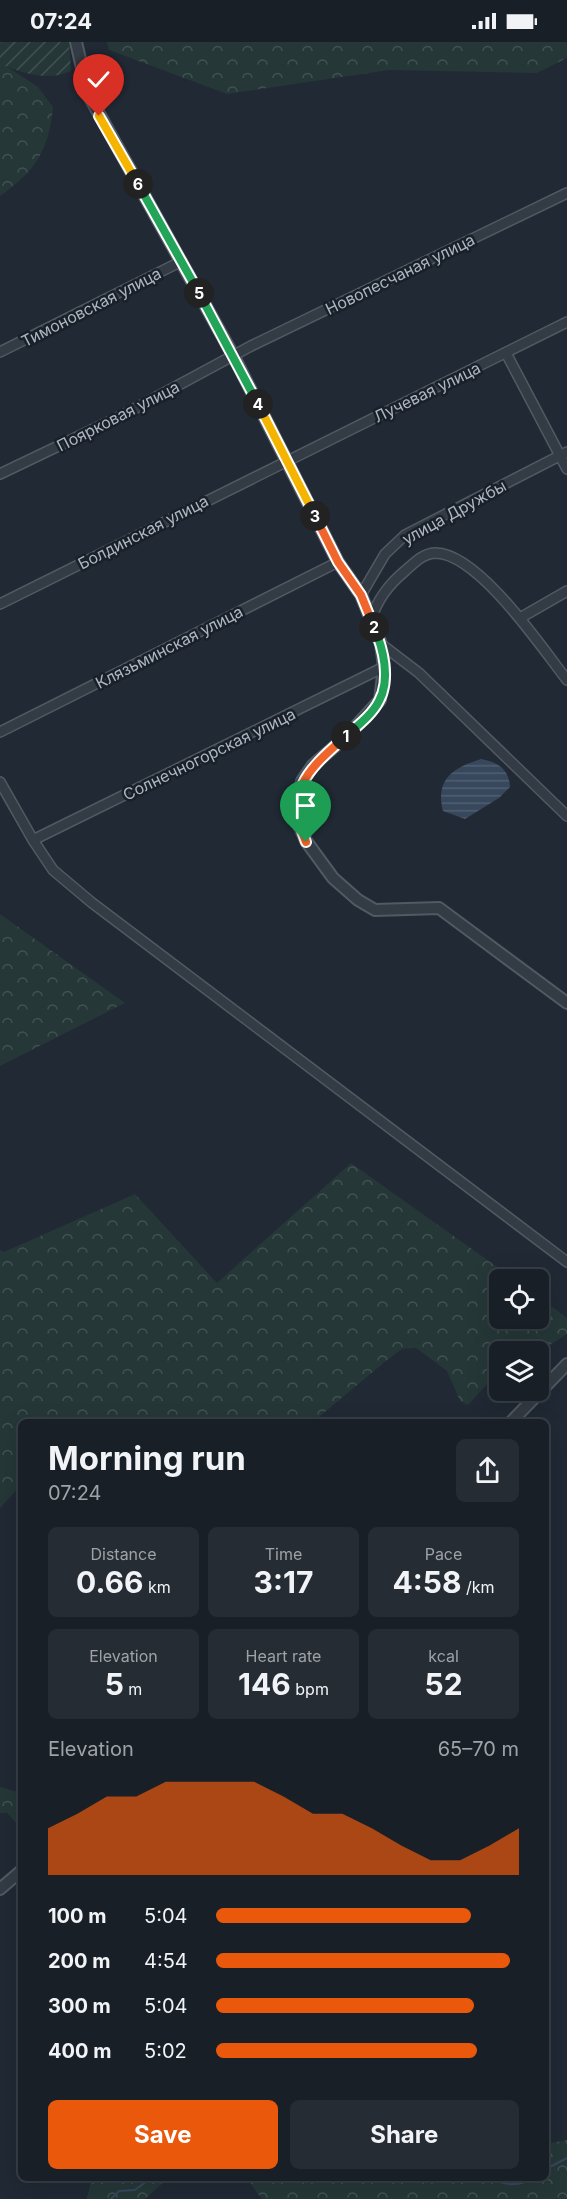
<!DOCTYPE html>
<html lang="en">
<head>
<meta charset="utf-8">
<style>
	:root { --surface:#181f27; --page:#252c33; --text:#f1f3f6; --muted:#9fa2a7; --line:#363d44; --accent:#ea580c }
	body { margin:0; font-family:Inter,sans-serif; background:var(--page); color:var(--text); height:100vh; display:flex; flex-direction:column; font-size:22px; white-space:nowrap }
	* { box-sizing:border-box; margin:0 }
	p { font-size:20px; color:var(--muted) }
	.icon { flex:none; width:33px; height:33px; fill:none; stroke:currentColor; stroke-width:2; stroke-linecap:round; stroke-linejoin:round }
	.map { position:relative; flex:1; overflow:hidden }
	.side { position:absolute; left:18px; top:1377px; width:531px; height:762px; display:flex; flex-direction:column; background:var(--surface); border-radius:9px; box-shadow:0 6px 24px #0002,0 0 0 2px var(--line) }
	.side>* { flex:none }
	.tools { position:absolute; left:489px; top:1227px; display:grid; gap:12px }
	.tools a { display:grid; place-items:center; width:60px; height:60px; border-radius:9px; background:var(--surface); box-shadow:0 6px 24px #0002,0 0 0 2px var(--line); font-size:30px }
	.pin { position:absolute; display:grid; place-items:center; width:51px; height:51px; color:#fff; margin:-62px -26px; border-radius:50% 50% 50% 0; rotate:-45deg; box-shadow:0 0 6px #0007 }
	.pin .icon { rotate:45deg }
	.km { position:absolute; width:30px; height:30px; margin:-15px; border-radius:50%; background:#222; color:#fff; font-size:16px; line-height:30px; text-align:center }
	.round { display:grid; place-items:center; flex:none; width:63px; height:63px; border-radius:9px; background:var(--page) }
	.summary { display:flex; align-items:center; justify-content:space-between; height:102px; padding:0 30px }
	h1 { font-size:33px; font-weight:700; line-height:45px }
	.figures { display:grid; grid-template-columns:repeat(3,1fr); gap:9px; height:102px; padding:6px 30px }
	.figures div { display:grid; align-content:center; border-radius:9px; background:var(--page); text-align:center }
	.figures b { font-size:30px; font-weight:700 }
	.figures small { font-size:16px; font-weight:400 }
	.figures p { font-size:16px }
	.chart { height:168px; padding:12px 30px }
	.chart p { display:flex; justify-content:space-between }
	.chart svg { width:100%; height:108px; margin-top:6px; fill:var(--accent); opacity:.7 }
	.action { display:flex; gap:12px; margin-top:auto; padding:12px 30px }
	.action a { flex:1; height:69px; border-radius:9px; background:var(--accent); color:#fff; font-size:24px; font-weight:700; line-height:69px; text-align:center }
	.action a+a { background:var(--page); color:var(--text) }
	ul { padding:0 30px; list-style:none; font-size:20px }
	li { display:grid; grid-template-columns:96px 72px 1fr; align-items:center; height:45px }
	li i { height:15px; border-radius:8px; background:var(--accent) }
	.status { display:flex; justify-content:space-between; align-items:center; height:42px; padding:0 30px; background:var(--surface); direction:ltr }
	.status svg { height:16px; fill:currentColor }
	.map>svg:first-child { display:block }
	.forest { fill:url(#forest-crowns) }
	.garden { fill:url(#garden-furrows) }
	.water { fill:url(#water-rules) }
	.lines { fill:none; stroke-linecap:round; stroke-linejoin:round }
	.stream { stroke:#37475c; stroke-width:2 }
	.minor-casing { stroke:#515962; stroke-width:12 }
	.tertiary-casing { stroke:#515962; stroke-width:14 }
	.minor { stroke:#333b44; stroke-width:9 }
	.tertiary { stroke:#333b44; stroke-width:10 }
	.split-1-casing { stroke:#fff; stroke-width:12 }
	.split-2-casing { stroke:#fff; stroke-width:12 }
	.split-3-casing { stroke:#fff; stroke-width:12 }
	.split-4-casing { stroke:#fff; stroke-width:12 }
	.split-5-casing { stroke:#fff; stroke-width:12 }
	.split-6-casing { stroke:#fff; stroke-width:12 }
	.split-7-casing { stroke:#fff; stroke-width:12 }
	.split-1 { stroke:#f0652b; stroke-width:8 }
	.split-2 { stroke:#22a559; stroke-width:8 }
	.split-3 { stroke:#f0652b; stroke-width:8 }
	.split-4 { stroke:#f5b400; stroke-width:8 }
	.split-5 { stroke:#22a559; stroke-width:8 }
	.split-6 { stroke:#22a559; stroke-width:8 }
	.split-7 { stroke:#f5b400; stroke-width:8 }
	.labels { text-anchor:middle; stroke-width:5; stroke-linejoin:round; paint-order:stroke }
	.street-label { font-size:16px; fill:#adb6c1; stroke:#192029 }
</style>
</head>
<body>
<div class="status"><b>07:24</b><svg viewBox="0 0 49 12"><path d="M0 12V9h3v3zM5 12V6h3v6zM10 12V3h3v9zM15 12V0h3v12zM26 1h20v11H26zM47 4h2v5h-2z"/></svg></div>
<div class="map">
<svg width="567" height="2157" viewBox="0 0 567 2157">
	<defs>
		<pattern id="forest-crowns" width="20" height="18" patternUnits="userSpaceOnUse" patternTransform="scale(1.5)"><rect width="20" height="18" fill="#253737"/><path d="M2 6a3 3 0 1 1 6 0M12 15a3 3 0 1 1 6 0" fill="none" stroke="#425252"/></pattern>
		<pattern id="garden-furrows" width="10" height="10" patternUnits="userSpaceOnUse" patternTransform="scale(1.5)"><rect width="10" height="10" fill="#253737"/><path d="M-1 1l2-2M0 10L10 0M9 11l2-2" fill="none" stroke="#425252"/></pattern>
		<pattern id="water-rules" width="6" height="5" patternUnits="userSpaceOnUse" patternTransform="scale(1.5)"><rect width="6" height="5" fill="#37475c"/><path d="M0 2.5h6" fill="none" stroke="#515f72"/></pattern>
	</defs>
	<rect width="100%" height="100%" fill="#202934"/>
	<path class="forest" d="M107 0H567V16L537 31 389 28 227 52 109 8Z
		M0 20 38 45 53 65C49 108 35 130 0 154Z
		M0 872 125 961 0 1024Z
		M351 1121 514 1237 500 1238V1276H538L539 1255 567 1276V1292L539 1310H500L499 1329 468 1363 460 1359 447 1329 416 1306 402 1307 386 1319 313 1380H21V1443L0 1466V1208L4 1210 135 1152 217 1241Z
		M0 1745 21 1751V1786L7 1771H0Z
		M567 2098V2157H262L246 2136H546V2102Z
		M98 2136H168L145 2157H87L91 2140Z"/>
	<path class="garden" d="M0 0H69L71 29C47 40 23 31 0 22Z"/>
	<path class="water" d="M481 717C498 720 509 727 510 745L499 756 465 777 443 769C435 738 452 726 481 717Z"/>
	<g class="lines">
		<path class="stream" d="M546 2127 567 2116
			M390 2136H394
			M430 2136 438 2138 464 2136
			M486 2136C502 2141 517 2147 532 2136
			M111 2157 119 2149 135 2148 151 2136"/>
		<defs>
			<path id="minor" d="M0 310 182 219
				M506 311 567 427
				M0 432 123 373 251 304 567 151
				M361 553 385 512 405 493 567 410
				M0 562 567 280
				M520 576 567 549
				M371 577C378 557 388 543 405 529 414 521 423 511 436 511 479 512 542 606 567 638
				M381 602 419 631 567 774
				M0 690 338 520
				M0 740 33 798 53 828 91 860 567 1220
				M33 798 384 625"/>
			<path id="tertiary" d="M76 0 88 52 234 315 338 520 361 553 381 602 384 625 380 658 347 694 313 723 302 739 297 760 298 781 306 799 333 836 358 858 375 868 439 866 567 961
				M511 1380 567 1322
				M0 1847 21 1829"/>
		</defs>
		<use href="#minor" class="minor-casing"/>
		<use href="#tertiary" class="tertiary-casing"/>
		<use href="#minor" class="minor"/>
		<use href="#tertiary" class="tertiary"/>
	</g>
	<g class="lines">
		<defs>
			<path id="split-1" d="M306 800C284 747 309 727 346 694"/>
			<path id="split-2" d="M346 694C357 684 372 673 379 659 391 637 383 606 374 585"/>
			<path id="split-3" d="M315 474 338 520 361 553 374 585"/>
			<path id="split-4" d="M258 362 315 474"/>
			<path id="split-5" d="M199 251 258 362"/>
			<path id="split-6" d="M138 142 199 251"/>
			<path id="split-7" d="M99 74 138 142"/>
		</defs>
		<use href="#split-1" class="split-1-casing"/>
		<use href="#split-2" class="split-2-casing"/>
		<use href="#split-3" class="split-3-casing"/>
		<use href="#split-4" class="split-4-casing"/>
		<use href="#split-5" class="split-5-casing"/>
		<use href="#split-6" class="split-6-casing"/>
		<use href="#split-7" class="split-7-casing"/>
		<use href="#split-1" class="split-1"/>
		<use href="#split-2" class="split-2"/>
		<use href="#split-3" class="split-3"/>
		<use href="#split-4" class="split-4"/>
		<use href="#split-5" class="split-5"/>
		<use href="#split-6" class="split-6"/>
		<use href="#split-7" class="split-7"/>
	</g>
	<g class="labels">
		<g class="street-label">
			<text transform="translate(400 232) rotate(-26)" y="6">Новопесчаная улица</text>
			<text transform="translate(91 265) rotate(-27)" y="6">Тимоновская улица</text>
			<text transform="translate(427 350) rotate(-26)" y="6">Лучевая улица</text>
			<text transform="translate(118 374) rotate(-27)" y="6">Поярковая улица</text>
			<text transform="translate(454 470) rotate(-29)" y="6">улица Дружбы</text>
			<text transform="translate(143 490) rotate(-27)" y="6">Болдинская улица</text>
			<text transform="translate(169 605) rotate(-27)" y="6">Клязьминская улица</text>
			<text transform="translate(209 712) rotate(-26)" y="6">Солнечногорская улица</text>
		</g>
	</g>
</svg>
<div class="tools">
<a><svg class="icon" aria-label="locate" viewBox="0 0 24 24"><circle cx="12" cy="12" r="6"/><path d="M12 2v4M12 18v4M2 12h4M18 12h4"/></svg></a>
<a><svg class="icon" aria-label="layers" viewBox="0 0 24 24"><path d="M12 4l9 5-9 5-9-5zM3 14l9 5 9-5"/></svg></a>
</div>
<div class="pin" style="left:306px;top:800px;background:#1e9e55"><svg class="icon" aria-label="arrive" viewBox="0 0 24 24"><path d="M6 21V4h12l-3 4 3 4H6"/></svg></div>
<div class="pin" style="left:99px;top:74px;background:#d93025"><svg class="icon" aria-label="check" viewBox="0 0 24 24"><path d="M5 12l5 5 9-10"/></svg></div>
<b class="km" style="left:346px;top:694px">1</b>
<b class="km" style="left:374px;top:585px">2</b>
<b class="km" style="left:315px;top:474px">3</b>
<b class="km" style="left:258px;top:362px">4</b>
<b class="km" style="left:199px;top:251px">5</b>
<b class="km" style="left:138px;top:142px">6</b>
<section class="side">
<div class="summary"><div><h1>Morning run</h1><p>07:24</p></div><a class="round"><svg class="icon" aria-label="share" viewBox="0 0 24 24"><path d="M12 15V3M7 8l5-5 5 5M5 13v7h14v-7"/></svg></a></div>
<div class="figures">
<div><p>Distance</p><b>0.66<small> km</small></b></div>
<div><p>Time</p><b>3:17</b></div>
<div><p>Pace</p><b>4:58<small> /km</small></b></div>
</div>
<div class="figures">
<div><p>Elevation</p><b>5<small> m</small></b></div>
<div><p>Heart rate</p><b>146<small> bpm</small></b></div>
<div><p>kcal</p><b>52</b></div>
</div>
<div class="chart"><p><span>Elevation</span>65–70 m</p>
<svg viewBox="0 0 160 44" preserveAspectRatio="none"><path d="M0 44V25L10 19L20 12L30 12L40 6L50 6L60 6L70 6L80 12L90 19L100 19L110 25L120 32L130 38L140 38L150 32L160 25V44z"/></svg>
</div>
<ul>
<li><b>100 m</b>5:04<i style="width:84%"></i></li>
<li><b>200 m</b>4:54<i style="width:97%"></i></li>
<li><b>300 m</b>5:04<i style="width:85%"></i></li>
<li><b>400 m</b>5:02<i style="width:86%"></i></li>
</ul>
<div class="action"><a>Save</a><a>Share</a></div>
</section>
</div>
</body>
</html>
